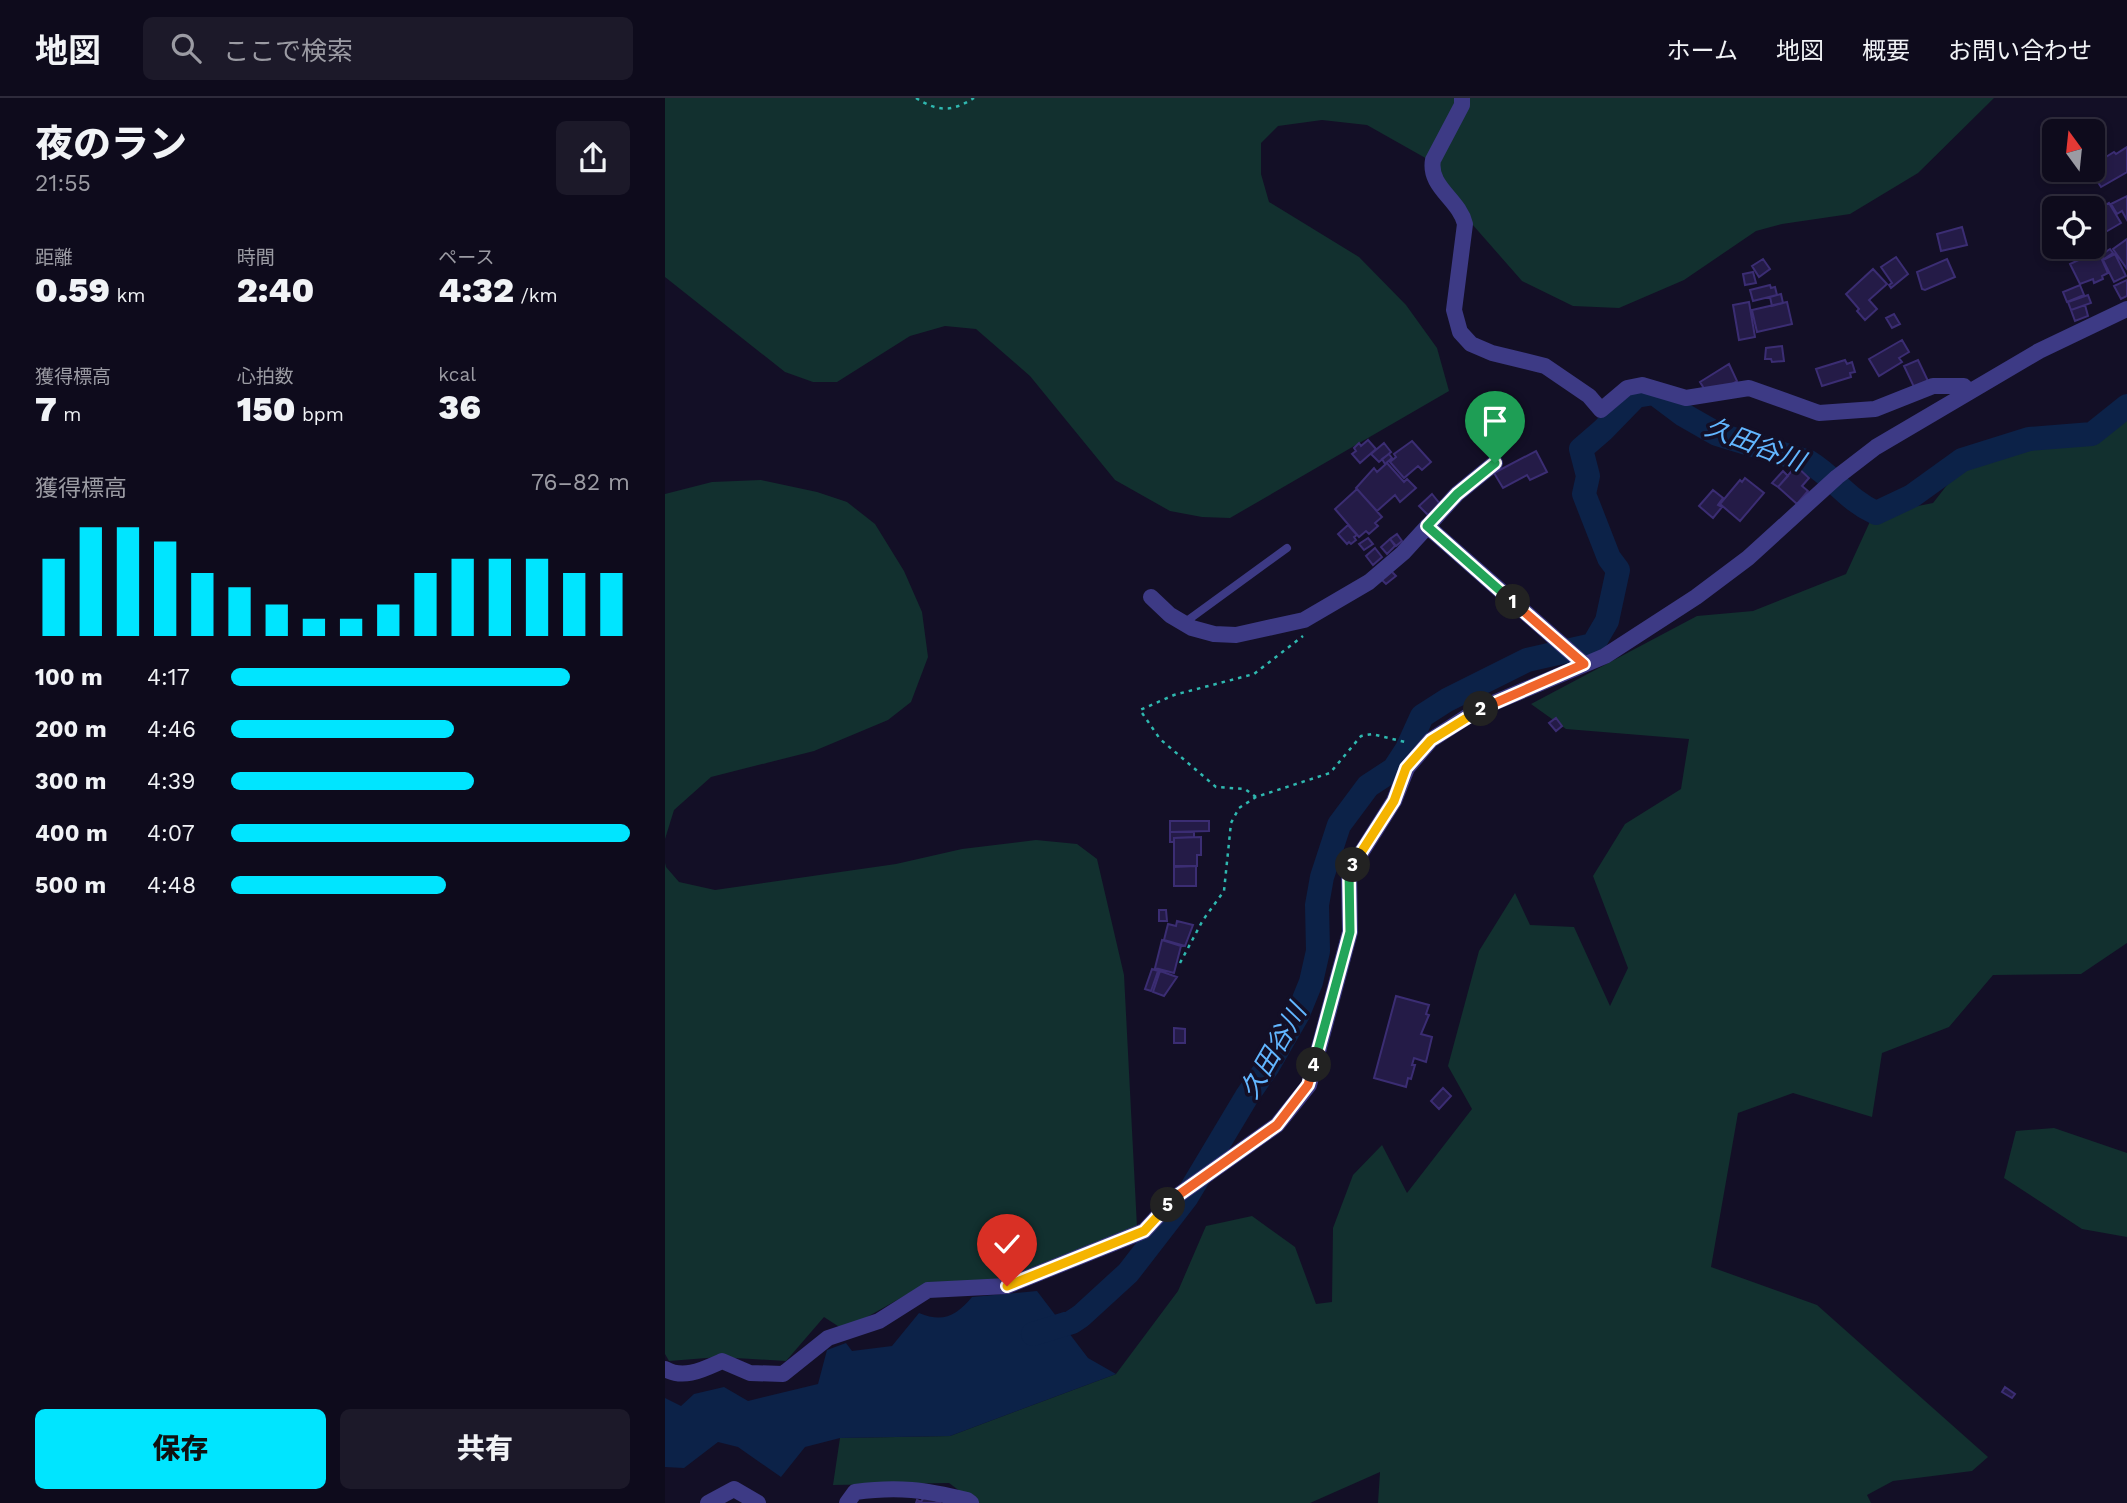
<!DOCTYPE html>
<html lang="ja">
<head>
<meta charset="utf-8">
<style>
	:root { --surface:#0e0b1c; --page:#1c1929; --text:#f1f3f6; --muted:#9b9ba3; --line:#2e2b3b; --accent:#00e5ff }
	body { margin:0; font-family:"Work Sans","Noto Sans JP",sans-serif; background:var(--page); color:var(--text); height:100vh; display:flex; flex-direction:column; font-size:26px; white-space:nowrap }
	* { box-sizing:border-box; margin:0 }
	p { font-size:23px; color:var(--muted) }
	.icon { flex:none; width:38px; height:38px; fill:none; stroke:currentColor; stroke-width:2; stroke-linecap:round; stroke-linejoin:round }
	.map { position:relative; flex:1; overflow:hidden }
	.panel { display:flex; flex-direction:column; background:var(--surface); width:665px }
	.panel>* { flex:none }
	.needle { width:46px; rotate:345deg }
	.tools { position:absolute; left:1377px; top:21px; display:grid; gap:14px }
	.tools a { display:grid; place-items:center; width:63px; height:63px; border-radius:10px; background:var(--surface); box-shadow:0 4px 10px #0003,0 0 0 2px var(--line); font-size:35px }
	.pin { position:absolute; display:grid; place-items:center; width:60px; height:60px; color:#fff; margin:-72px -30px; border-radius:50% 50% 50% 0; rotate:-45deg; box-shadow:0 0 7px #0007 }
	.pin .icon { rotate:45deg }
	.km { position:absolute; width:35px; height:35px; margin:-18px; border-radius:50%; background:#222; color:#fff; font-size:19px; line-height:35px; text-align:center }
	.round { display:grid; place-items:center; flex:none; width:74px; height:74px; border-radius:10px; background:var(--page) }
	.headline { display:flex; align-items:center; justify-content:space-between; height:119px; padding:0 35px }
	h1 { font-size:38px; font-weight:800; line-height:52px }
	.figures { display:grid; grid-template-columns:repeat(3,1fr); gap:10px; height:119px; padding:7px 35px }
	.figures div { display:grid; align-content:center }
	.figures b { font-size:35px; font-weight:800 }
	.figures small { font-size:19px; font-weight:400 }
	.figures p { font-size:19px }
	.chart { height:196px; padding:14px 35px }
	.chart p { display:flex; justify-content:space-between }
	.chart svg { width:100%; height:126px; margin-top:7px; stroke:var(--accent); stroke-width:6 }
	.button { display:flex; gap:14px; margin-top:auto; padding:14px 35px }
	.button a { flex:1; height:80px; border-radius:10px; background:var(--accent); color:#111; font-size:28px; font-weight:800; line-height:80px; text-align:center }
	.button a+a { background:var(--page); color:var(--text) }
	ul { padding:0 35px; list-style:none; font-size:23px }
	li { display:grid; grid-template-columns:112px 84px 1fr; align-items:center; height:52px }
	li i { height:18px; border-radius:9px; background:var(--accent) }
	header { display:flex; align-items:center; gap:42px; box-sizing:border-box; height:98px; padding:0 35px; background:var(--surface); border-bottom:2px solid var(--line) }
	header strong { font-size:33px }
	nav { display:flex; gap:38px; margin-inline-start:auto; font-size:24px }
	.search { width:490px; height:63px; background:var(--page); display:flex; align-items:center; gap:18px; box-sizing:border-box; padding:0 24px; border-radius:10px; color:var(--muted); font-size:26px }
	main { display:flex; flex:1; min-height:0 }
	.map>svg:first-child { display:block }
	.green { fill:#12302f }
	.water { fill:#0c2248 }
	.lines { fill:none; stroke-linecap:round; stroke-linejoin:round }
	.river { stroke:#0c2248; stroke-width:24 }
	.building { fill:#241b47; stroke:#3b2d73; stroke-width:2 }
	.path { stroke:#2fb8b0; stroke-width:2.5; stroke-dasharray:3.5 5; stroke-linecap:butt }
	.lane { stroke:#3d3a85; stroke-width:8 }
	.street { stroke:#3d3a85; stroke-width:16 }
	.split-1-casing { stroke:#fff; stroke-width:14 }
	.split-2-casing { stroke:#fff; stroke-width:14 }
	.split-3-casing { stroke:#fff; stroke-width:14 }
	.split-4-casing { stroke:#fff; stroke-width:14 }
	.split-5-casing { stroke:#fff; stroke-width:14 }
	.split-6-casing { stroke:#fff; stroke-width:14 }
	.split-1 { stroke:#22a559; stroke-width:9 }
	.split-2 { stroke:#f0652b; stroke-width:9 }
	.split-3 { stroke:#f5b400; stroke-width:9 }
	.split-4 { stroke:#22a559; stroke-width:9 }
	.split-5 { stroke:#f0652b; stroke-width:9 }
	.split-6 { stroke:#f5b400; stroke-width:9 }
	.labels { text-anchor:middle; stroke-width:7; stroke-linejoin:round; paint-order:stroke }
	.water-label { font-size:26px; font-style:italic; fill:#62b6ff; stroke:#130f26 }
</style>
</head>
<body>
<header>
<strong>地図</strong>
<div class="search"><svg class="icon" aria-label="search" viewBox="0 0 24 24"><circle cx="10" cy="10" r="6"/><path d="M15 15l6 6"/></svg>ここで検索</div>
<nav><a>ホーム</a><a>地図</a><a>概要</a><a>お問い合わせ</a></nav>
</header>
<main>
<section class="panel">
<div class="headline"><div><h1>夜のラン</h1><p>21:55</p></div><a class="round"><svg class="icon" aria-label="share" viewBox="0 0 24 24"><path d="M12 15V3M7 8l5-5 5 5M5 13v7h14v-7"/></svg></a></div>
<div class="figures">
<div><p>距離</p><b>0.59<small> km</small></b></div>
<div><p>時間</p><b>2:40</b></div>
<div><p>ペース</p><b>4:32<small> /km</small></b></div>
</div>
<div class="figures">
<div><p>獲得標高</p><b>7<small> m</small></b></div>
<div><p>心拍数</p><b>150<small> bpm</small></b></div>
<div><p>kcal</p><b>36</b></div>
</div>
<div class="chart"><p><span>獲得標高</span>76–82 m</p>
<svg viewBox="0 0 160 44" preserveAspectRatio="none"><path d="M5 44V17M15 44V6M25 44V6M35 44V11M45 44V22M55 44V27M65 44V33M75 44V38M85 44V38M95 44V33M105 44V22M115 44V17M125 44V17M135 44V17M145 44V22M155 44V22"/></svg>
</div>
<ul>
<li><b>100 m</b>4:17<i style="width:85%"></i></li>
<li><b>200 m</b>4:46<i style="width:56%"></i></li>
<li><b>300 m</b>4:39<i style="width:61%"></i></li>
<li><b>400 m</b>4:07<i style="width:100%"></i></li>
<li><b>500 m</b>4:48<i style="width:54%"></i></li>
</ul>
<div class="button"><a>保存</a><a>共有</a></div>
</section>
<div class="map">
<svg width="1462" height="1405" viewBox="0 0 1462 1405">
	<rect width="100%" height="100%" fill="#130f26"/>
	<path class="green" d="M0 0H1329L1253 75 1185 116 1117 126 1091 133 1019 182 954 210 908 208 857 183 807 126 764 62 702 27 657 22 613 28 596 45V76L604 104 694 159 741 207 772 250 784 293 565 420 537 419 505 413 450 382 365 278 311 231 280 228 245 238 172 284H148L120 274 0 179Z
		M1462 313V845L1416 876 1328 877 1284 929 1217 955 1207 1019 1128 995 1073 1015 1046 1169 1152 1207 1323 1359 1307 1373 1228 1383 1202 1397 1206 1405H713L715 1374 645 1405H311L284 1385 168 1387 175 1340 285 1338 451 1276 513 1193 541 1128 587 1118 630 1149 651 1206 667 1204 668 1130 688 1077 717 1047 742 1095 807 1011 783 968 814 853 850 795 865 827 909 829 945 908 963 870 928 778 960 726 1016 691 1024 641 901 631 866 606 1032 518 1088 513 1181 476 1208 417 1268 405 1297 368 1341 352 1420 343Z
		M96 382 152 394 182 404 210 426 239 473 257 514 263 559 246 604 223 622 149 653 46 679 9 712 0 741V396L47 384Z
		M371 742 412 746 432 761 459 877 472 1129 347 1183 264 1184 179 1232 159 1219 121 1263 54 1259 4 1263 0 1256V765L1 769 14 784 50 792 231 766 297 751Z
		M1389 1030 1462 1055V1139L1417 1131 1339 1080 1351 1033Z"/>
	<path class="water" d="M372 1193 423 1260 451 1276 285 1338 175 1340 140 1349 116 1379 73 1349 53 1344 19 1370 0 1369V1300L16 1308 29 1296 59 1289 83 1303 153 1286 162 1252 181 1245 187 1253 227 1248 254 1215C278 1225 291 1218 307 1199Z"/>
	<g class="lines">
		<path class="river" d="M368 1236 407 1224 416 1218 463 1175 521 1100 582 998 603 968 633 916 646 884 653 853 652 807 657 779 674 727 703 688 729 671 742 651 757 618 782 602 862 562 928 547 942 523 953 472 944 460 919 396 923 378 916 351 938 332 971 298 989 295 1017 316 1052 336 1144 364C1170 380 1181 401 1211 415L1247 398 1297 362 1364 341 1427 336 1462 308"/>
	</g>
	<path class="building" d="M1462 49V74L1436 89 1425 72H1428V67L1449 54 1451 56Z
		M1462 98V122L1457 113 1452 116 1446 106Z
		M1444 105 1456 125 1432 139 1428 132V115Z
		M1297 129 1302 147 1276 153 1272 136Z
		M1462 141V171L1448 151Z
		M1445 151 1448 155 1439 161 1436 157Z
		M1433 153 1443 175 1437 178 1438 181 1429 185 1428 181 1415 186 1405 166Z
		M1450 156 1461 178 1449 184 1438 162Z
		M1231 159 1243 176 1226 190 1224 187 1227 185 1216 169Z
		M1098 161 1105 171 1094 179 1087 168Z
		M1282 161 1290 179 1260 192 1257 191 1252 174Z
		M1208 171 1222 186 1204 202 1212 211 1200 222 1192 213 1194 211 1181 196Z
		M1088 174 1091 185 1080 187 1078 176Z
		M1462 182V198L1456 201 1449 188Z
		M1105 187 1106 190 1110 189 1112 197 1088 203 1085 192Z
		M1415 187 1419 197 1402 204 1398 194Z
		M1116 196 1118 205 1107 208 1105 199Z
		M1423 197 1426 205 1406 212 1403 204Z
		M1084 204 1090 239 1074 242 1068 207Z
		M1122 204 1127 226 1092 234 1087 212Z
		M1420 207 1423 218 1410 223 1406 212Z
		M1229 216 1235 226 1227 230 1221 220Z
		M1237 242 1244 254 1234 260 1237 264 1214 278 1204 261Z
		M1117 248 1119 263 1107 264 1106 261H1100L1101 250Z
		M1180 262 1182 266 1187 264 1190 274 1185 275 1186 279 1157 288 1151 271Z
		M1253 262 1263 283 1249 289 1239 268Z
		M1064 266 1072 283 1059 291 1040 292 1035 284Z
		M703 342 711 351 695 365 687 356 691 353 689 350 694 345 696 348Z
		M747 343 766 364 757 372 753 368 739 380 725 364 731 359 729 356Z
		M719 345 726 354 714 364 706 356Z
		M871 353 882 374 865 382 862 377 838 390 829 375Z
		M724 356 727 360 720 366 717 361Z
		M722 365 739 384 742 381 751 390 735 404 730 397 712 413 691 390 709 370 712 374Z
		M1131 368 1144 380 1137 388 1143 393 1132 406 1113 389Z
		M1118 373 1123 378 1113 389 1107 385Z
		M1080 380 1099 395 1075 423 1055 406 1075 382 1077 384Z
		M692 391 717 419 710 425 713 428 704 436 701 433 694 439 670 411Z
		M1048 392 1058 400 1053 407 1057 409 1048 420 1034 408Z
		M767 396 775 406 763 417 754 408Z
		M683 427 692 437 689 439 691 442 686 446 684 444 682 446 673 436Z
		M732 436 737 443 731 448 725 441Z
		M703 440 708 446 699 452 694 446Z
		M725 441 730 448 722 456 716 449Z
		M710 450 717 459 708 467 701 458Z
		M726 473 731 478 721 486 716 481Z
		M891 620 897 628 891 633 884 625Z
		M505 723H544V733L505 734Z
		M505 734H529V739L509 740V744H505Z
		M536 739V757H532V768H509V740Z
		M531 768V788H509V769Z
		M494 812H501L502 823H494Z
		M512 823 528 827 520 848 499 842 503 826 511 828Z
		M497 842 516 848 509 875 490 870Z
		M487 871 493 873 486 893 480 891Z
		M495 873 512 879 499 898 488 894Z
		M731 898 764 907 761 916 764 917 756 936 767 939 761 964 749 960 747 967H750L746 981 743 980 741 989 709 980Z
		M509 930 520 931V945H509Z
		M778 990 786 998 774 1011 766 1003Z
		M1340 1289 1350 1296 1347 1300 1337 1294Z
		M260 1397 276 1405H251L252 1402 256 1404Z"/>
	<g class="lines">
		<path class="path" d="M251 0C273 14 287 14 309 0
			M591 699 580 691 551 689 495 641 475 612 509 597 589 576 638 538
			M515 865 538 822 559 793 566 725 574 710 591 699 665 675 696 638 707 636 744 645"/>
		<path class="lane" d="M519 525 622 450"/>
		<path class="street" d="M797 0V7L768 62C763 89 794 101 800 126L789 212 795 234 806 246 827 255 880 268 924 298 936 312 962 290 977 287 1021 300 1084 290 1154 315 1210 311 1268 288H1299L1304 294
			M762 428 919 566
			M486 499 505 517 527 530 549 536 571 537 639 522 704 484 738 455 792 396 830 365
			M0 1271C19 1282 39 1271 57 1263L85 1275 118 1276 163 1240 214 1223 263 1192 342 1188 479 1133 512 1098 612 1027 644 987 685 834 684 774 729 703 742 670 766 642 814 611 940 558 1031 499 1083 460 1172 379 1211 349 1374 253 1462 211
			M43 1405 69 1391 93 1405
			M182 1405 190 1394C234 1388 260 1392 302 1402L306 1405"/>
	</g>
	<g class="lines">
		<defs>
			<path id="split-1" d="M830 365 792 396 762 428 848 504"/>
			<path id="split-2" d="M816 611 919 566 848 504"/>
			<path id="split-3" d="M688 767 729 703 741 670 766 642 816 611"/>
			<path id="split-4" d="M649 967 685 834 684 774 688 767"/>
			<path id="split-5" d="M503 1107 512 1098 612 1027 643 987 649 967"/>
			<path id="split-6" d="M342 1188 479 1133 503 1107"/>
		</defs>
		<use href="#split-1" class="split-1-casing"/>
		<use href="#split-2" class="split-2-casing"/>
		<use href="#split-3" class="split-3-casing"/>
		<use href="#split-4" class="split-4-casing"/>
		<use href="#split-5" class="split-5-casing"/>
		<use href="#split-6" class="split-6-casing"/>
		<use href="#split-1" class="split-1"/>
		<use href="#split-2" class="split-2"/>
		<use href="#split-3" class="split-3"/>
		<use href="#split-4" class="split-4"/>
		<use href="#split-5" class="split-5"/>
		<use href="#split-6" class="split-6"/>
	</g>
	<g class="labels">
		<g class="water-label">
			<text transform="translate(1090 346) rotate(21)" y="9">久田谷川</text>
			<text transform="translate(608 953) rotate(-60)" y="9">久田谷川</text>
		</g>
	</g>
</svg>
<div class="tools">
<a><svg class="needle" viewBox="-14 -14 28 28"><path d="M0-13l5 13h-10z" fill="#e53935"/><path d="M0 13l5-13h-10z" fill="#9b9ba3"/></svg></a>
<a><svg class="icon" aria-label="locate" viewBox="0 0 24 24"><circle cx="12" cy="12" r="6"/><path d="M12 2v4M12 18v4M2 12h4M18 12h4"/></svg></a>
</div>
<div class="pin" style="left:830px;top:365px;background:#1e9e55"><svg class="icon" aria-label="arrive" viewBox="0 0 24 24"><path d="M6 21V4h12l-3 4 3 4H6"/></svg></div>
<div class="pin" style="left:342px;top:1188px;background:#d93025"><svg class="icon" aria-label="check" viewBox="0 0 24 24"><path d="M5 12l5 5 9-10"/></svg></div>
<b class="km" style="left:848px;top:504px">1</b>
<b class="km" style="left:816px;top:611px">2</b>
<b class="km" style="left:688px;top:767px">3</b>
<b class="km" style="left:649px;top:967px">4</b>
<b class="km" style="left:503px;top:1107px">5</b>
</div>
</main>
</body>
</html>
